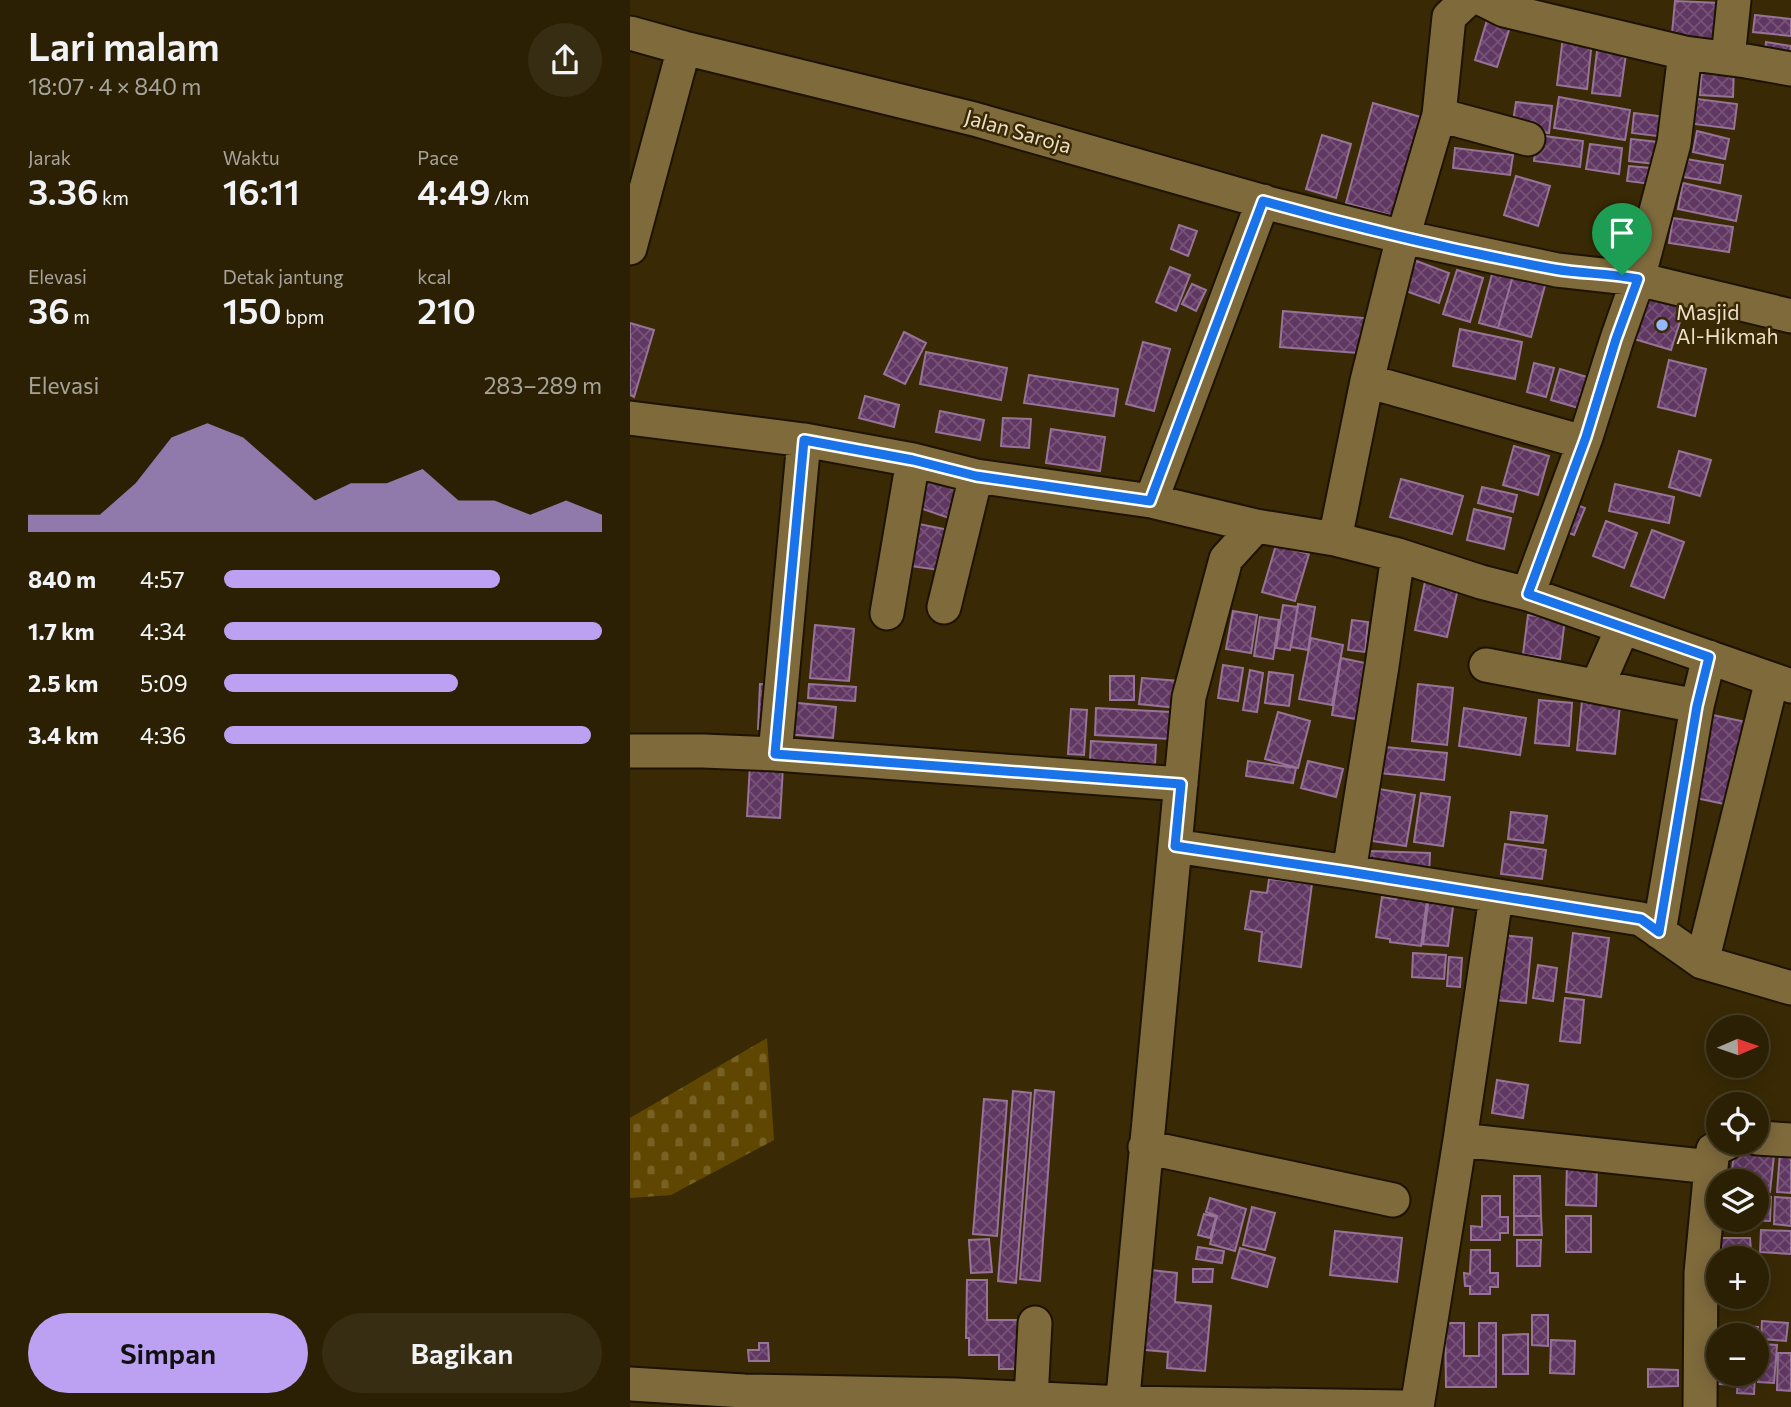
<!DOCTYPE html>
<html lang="id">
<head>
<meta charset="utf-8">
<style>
	:root { --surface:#2b2004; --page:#372d13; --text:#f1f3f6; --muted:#a6a39a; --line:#473e26; --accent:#bca0f2 }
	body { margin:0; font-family:Commissioner,sans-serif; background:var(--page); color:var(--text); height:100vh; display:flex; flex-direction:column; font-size:26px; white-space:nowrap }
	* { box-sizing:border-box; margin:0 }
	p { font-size:23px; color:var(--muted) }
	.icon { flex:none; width:38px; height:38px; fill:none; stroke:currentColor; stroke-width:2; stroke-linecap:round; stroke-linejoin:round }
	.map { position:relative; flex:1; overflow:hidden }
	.details { display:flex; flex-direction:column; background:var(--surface); width:630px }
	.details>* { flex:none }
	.needle { width:46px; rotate:88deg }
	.controls { position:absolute; left:1076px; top:1015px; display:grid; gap:14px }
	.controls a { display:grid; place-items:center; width:63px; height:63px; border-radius:50%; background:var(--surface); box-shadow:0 4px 18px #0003,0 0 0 2px var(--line); font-size:35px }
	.pin { position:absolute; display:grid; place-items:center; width:60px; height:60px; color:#fff; margin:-72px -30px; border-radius:50% 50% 50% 0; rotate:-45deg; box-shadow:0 0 7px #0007 }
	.pin .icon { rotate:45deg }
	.round { display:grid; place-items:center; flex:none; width:74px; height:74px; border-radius:37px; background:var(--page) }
	.headline { display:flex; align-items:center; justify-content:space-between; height:119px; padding:0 28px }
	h1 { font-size:38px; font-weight:600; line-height:52px }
	.metrics { display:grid; grid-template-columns:repeat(3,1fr); gap:10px; height:119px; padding:7px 28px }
	.metrics div { display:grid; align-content:center }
	.metrics b { font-size:35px; font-weight:600 }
	.metrics small { font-size:19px; font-weight:400 }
	.metrics p { font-size:19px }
	.chart { height:196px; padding:14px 28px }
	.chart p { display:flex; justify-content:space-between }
	.chart svg { width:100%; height:126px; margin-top:7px; fill:var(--accent); opacity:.7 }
	.primary-button { display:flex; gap:14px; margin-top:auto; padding:14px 28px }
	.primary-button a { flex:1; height:80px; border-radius:42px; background:var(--accent); color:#111; font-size:28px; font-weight:600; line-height:80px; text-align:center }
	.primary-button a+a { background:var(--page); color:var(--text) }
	ul { padding:0 28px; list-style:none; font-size:23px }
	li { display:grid; grid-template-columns:112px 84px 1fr; align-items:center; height:52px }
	li i { height:18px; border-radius:9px; background:var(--accent) }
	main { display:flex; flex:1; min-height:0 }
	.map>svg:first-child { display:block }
	.cemetery { fill:url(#cemetery-stones) }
	.building { fill:url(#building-cross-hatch); stroke:#977398; stroke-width:2 }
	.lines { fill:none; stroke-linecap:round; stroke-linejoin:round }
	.minor-casing { stroke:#1d1300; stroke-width:37 }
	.minor { stroke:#7f6a3c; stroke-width:33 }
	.route-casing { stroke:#fff; stroke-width:14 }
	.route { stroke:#1a73e8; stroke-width:9 }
	.poi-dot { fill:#96b6fd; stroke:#392a05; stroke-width:2.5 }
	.labels { text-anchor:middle; stroke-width:5; stroke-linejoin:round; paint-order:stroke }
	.street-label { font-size:21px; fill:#ece0c8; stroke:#392a05 }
	.poi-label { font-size:21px; fill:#ece0c8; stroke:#392a05; text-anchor:start }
</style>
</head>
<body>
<main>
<section class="details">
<div class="headline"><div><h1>Lari malam</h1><p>18:07 · 4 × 840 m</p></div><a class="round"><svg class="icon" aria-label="share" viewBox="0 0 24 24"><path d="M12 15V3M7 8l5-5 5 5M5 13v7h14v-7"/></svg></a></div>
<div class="metrics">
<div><p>Jarak</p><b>3.36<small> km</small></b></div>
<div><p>Waktu</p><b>16:11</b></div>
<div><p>Pace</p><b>4:49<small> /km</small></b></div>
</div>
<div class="metrics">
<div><p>Elevasi</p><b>36<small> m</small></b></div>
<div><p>Detak jantung</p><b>150<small> bpm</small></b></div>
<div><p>kcal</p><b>210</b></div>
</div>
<div class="chart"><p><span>Elevasi</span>283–289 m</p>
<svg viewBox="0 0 160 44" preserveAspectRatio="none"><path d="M0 44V38L10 38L20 38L30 27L40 11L50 6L60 11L70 22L80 33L90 27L100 27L110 22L120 33L130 33L140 38L150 33L160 38V44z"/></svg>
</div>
<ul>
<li><b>840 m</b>4:57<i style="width:73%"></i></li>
<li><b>1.7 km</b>4:34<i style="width:100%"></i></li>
<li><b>2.5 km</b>5:09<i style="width:62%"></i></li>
<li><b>3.4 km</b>4:36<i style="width:97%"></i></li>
</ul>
<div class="primary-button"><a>Simpan</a><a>Bagikan</a></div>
</section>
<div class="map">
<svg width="1161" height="1407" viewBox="0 0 1161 1407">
	<defs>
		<pattern id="cemetery-stones" width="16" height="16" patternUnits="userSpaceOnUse" patternTransform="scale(1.75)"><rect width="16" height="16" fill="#604701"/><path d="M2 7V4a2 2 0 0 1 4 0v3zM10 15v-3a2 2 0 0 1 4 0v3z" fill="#776125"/></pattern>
		<pattern id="building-cross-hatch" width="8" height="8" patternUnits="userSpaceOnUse" patternTransform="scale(1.75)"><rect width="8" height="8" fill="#603762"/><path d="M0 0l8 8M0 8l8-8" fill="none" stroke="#775477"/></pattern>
	</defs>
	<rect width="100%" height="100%" fill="#392a05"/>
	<path class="cemetery" d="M137 1038 144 1140 41 1195 0 1198V1118Z"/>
	<path class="building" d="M1045 1 1090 3 1088 46 1041 44Z
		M1125 15 1161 19V36L1123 32Z
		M858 17 881 24 867 67 845 60Z
		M933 37 962 40 957 89 927 85Z
		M1136 42 1161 46 1159 63 1134 60Z
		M968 43 997 47 990 96 962 93Z
		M1072 65 1104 67 1103 97 1070 95Z
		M929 97 1000 110 995 140 924 128Z
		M1059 98 1107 104 1104 129 1056 123Z
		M886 102 922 106 919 133 882 128Z
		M743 103 794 118 767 217 716 203Z
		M1004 113 1037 117 1035 137 1002 133Z
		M1067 131 1099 139 1095 159 1063 152Z
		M692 135 721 144 706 198 676 189Z
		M907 135 953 141 950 167 904 161Z
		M1001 139 1037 143 1034 165 999 161Z
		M960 144 992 148 989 174 956 169Z
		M825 148 883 155 880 175 823 168Z
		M1056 159 1093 165 1090 183 1053 177Z
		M999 166 1031 169 1029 185 997 181Z
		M886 176 920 186 908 226 874 215Z
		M1053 183 1111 196 1106 221 1048 209Z
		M1043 218 1103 227 1099 252 1039 243Z
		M549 225 567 231 558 256 541 249Z
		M781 259 819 273 809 303 770 289Z
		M865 263 885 269 868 328 849 323Z
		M540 267 560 275 546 311 526 302Z
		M885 269 917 278 901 337 868 328Z
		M827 270 853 278 840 322 813 314Z
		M562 284 576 290 566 311 552 304Z
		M1015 293 1055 306 1041 350 1001 338Z
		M653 311 744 319 741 354 650 347Z
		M0 323 24 330 4 397 0 395Z
		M830 329 892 342 885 379 823 366Z
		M274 332 296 343 275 384 254 374Z
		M513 342 540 349 524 411 496 404Z
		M296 352 377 368 371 400 290 384Z
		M1039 360 1076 369 1065 416 1028 407Z
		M904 363 924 368 916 397 897 392Z
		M930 369 967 380 959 411 921 400Z
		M399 375 488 389 484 416 394 403Z
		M235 396 269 405 264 427 229 418Z
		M310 411 354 420 350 440 306 432Z
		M373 418 401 419 399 448 371 446Z
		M421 429 475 437 470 471 416 463Z
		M884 446 919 456 908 495 873 485Z
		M1049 451 1081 460 1070 496 1039 487Z
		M294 477 331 489 322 519 284 506Z
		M771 479 833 496 822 534 760 517Z
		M985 484 1044 497 1039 523 979 511Z
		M852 487 887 495 883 512 848 503Z
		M939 502 955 508 944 535 929 529Z
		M844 509 881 518 874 549 837 540Z
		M976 521 1007 533 994 568 963 556Z
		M279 522 319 530 309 570 273 565Z
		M1022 530 1054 542 1034 598 1001 586Z
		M646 545 679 554 665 601 632 592Z
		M797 572 830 580 817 637 785 630Z
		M668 604 685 607 678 650 661 647Z
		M653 605 668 607 660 650 646 648Z
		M603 611 627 615 621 653 596 649Z
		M898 615 935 619 930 659 893 654Z
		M630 617 649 620 643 659 624 656Z
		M722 620 738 622 735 652 718 650Z
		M185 625 224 629 219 681 180 678Z
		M681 638 713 645 702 705 669 699Z
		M711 658 735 663 726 719 702 715Z
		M593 665 613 668 608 701 588 698Z
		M620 670 633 673 627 712 613 710Z
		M639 672 663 675 659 706 635 703Z
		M480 676H504V700H480Z
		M512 678 549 681 547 708 509 704Z
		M130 684 148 685 145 730 128 729Z
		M179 684 226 687 225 701 178 698Z
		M788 684 823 688 817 745 782 741Z
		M909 700 942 703 939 746 905 743Z
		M952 701 990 705 985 754 947 750Z
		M159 702 206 707 203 738 156 734Z
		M466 708 541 712 540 739 465 735Z
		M834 708 896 718 890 755 829 746Z
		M441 709 457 710 454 755 438 754Z
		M648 712 680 721 668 768 635 759Z
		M1078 714 1116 722 1099 805 1061 797Z
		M461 741 526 745 525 764 460 760Z
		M744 746 817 753 814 780 741 772Z
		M618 761 666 768 663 783 616 776Z
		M678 761 713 769 706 797 671 788Z
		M120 765 153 767 150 818 117 816Z
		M749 789 785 795 776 846 742 841Z
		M791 793 820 797 813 846 784 842Z
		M881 812 917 816 913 843 878 839Z
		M875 844 916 850 912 879 871 874Z
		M740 851 800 853 799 876 739 873Z
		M639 879 682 884 671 967 629 961 632 932 615 929 621 891 637 893Z
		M767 889 798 893 791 946 760 942V939L746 937 752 897 766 899Z
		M799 896 824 899 818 946 793 944Z
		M943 933 979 938 971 997 936 992Z
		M871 935 902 938 896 1003 866 1000Z
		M783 953 816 955 814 979 782 977Z
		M819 957 832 958 830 987 817 986Z
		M908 965 927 968 923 1001 903 998Z
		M935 998 954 1000 950 1043 930 1041Z
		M867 1080 898 1085 893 1118 862 1113Z
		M405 1090 424 1092 410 1281 390 1279Z
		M383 1091 401 1093 386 1283 368 1281Z
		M354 1099 377 1101 367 1236 343 1234Z
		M1104 1151 1144 1155 1140 1192 1127 1191V1181H1101Z
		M1150 1152 1161 1153V1193L1147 1192Z
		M937 1161 967 1162 966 1206 936 1205Z
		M884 1176H910L911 1216H884Z
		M852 1196H870V1217H878V1233H870V1240H841V1226L852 1227Z
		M1127 1196 1141 1197 1140 1221 1103 1220H1127Z
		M1145 1197 1161 1198V1226L1144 1224Z
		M580 1198 616 1209 605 1251 580 1244 587 1216 576 1212Z
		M622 1207 645 1213 635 1250 613 1245Z
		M574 1214 586 1217 580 1238 568 1235Z
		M884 1216H911L912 1235H884Z
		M936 1216H961V1252H936Z
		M1131 1230 1161 1231V1254L1130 1252Z
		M705 1231 772 1238 767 1282 700 1275Z
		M1085 1238H1120L1121 1251H1085Z
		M359 1239 362 1272 341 1273 339 1240Z
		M887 1240H911L910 1266H887Z
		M568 1247 594 1251 592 1263 566 1259Z
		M610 1248 645 1258 637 1287 602 1278Z
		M841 1250H860V1273H868V1287H860V1294H840V1286H835L834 1273 840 1274Z
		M512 1269 547 1273 545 1302 581 1306 575 1371 537 1368 538 1352 505 1349Z
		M563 1269H583L582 1282H563Z
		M337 1280H357V1320H394L388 1369H369V1355H339V1338H336Z
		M902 1315H918V1346L902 1345Z
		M1132 1321 1158 1323 1156 1341 1131 1339Z
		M815 1323H834V1356H849V1323H866V1387H816Z
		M1111 1326 1128 1327 1127 1337V1335H1111Z
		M898 1334V1374H873V1335Z
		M921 1340 945 1341 944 1374 920 1373Z
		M129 1343H138L139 1361H119L118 1350H129Z
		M1130 1344 1147 1345 1144 1383 1128 1382Z
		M1148 1353H1161V1391L1147 1390Z
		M1076 1355 1088 1356V1374H1105V1385L1074 1383Z
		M1018 1369 1048 1370V1386L1018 1387Z
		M1108 1374H1125L1124 1394 1107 1393Z"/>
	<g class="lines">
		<defs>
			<path id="minor" d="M854 0 874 10 1055 53
				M0 33 54 48 344 119 645 205 773 237 927 270 1008 279 1044 143 1055 53 1116 61 1161 69
				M1098 58 1104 0
				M809 115 898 139
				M0 248 54 48
				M737 381 953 442
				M0 418 174 440 283 460 346 476 521 501 626 526 705 539 768 555 851 582 898 594 1161 686
				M521 501 633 201
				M705 539 737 381 773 237 809 115 819 17 837 0
				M898 594 956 437 987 339 1008 279 1161 316
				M314 607 346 476
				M257 613 283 460
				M856 665 1067 706
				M967 686 993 627
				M0 751H73L145 754 551 784
				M145 754 174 440
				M545 846 719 872 1011 919 1072 962 1161 988
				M719 872 752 666 768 555
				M1029 932 1067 706 1079 657
				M1072 962 1142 680
				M1127 1138 1161 1140
				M830 1140 1081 1167
				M515 1147 763 1200
				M0 1384 114 1391 326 1395 493 1403 772 1407
				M401 1399 405 1323
				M492 1407 559 697 596 559 626 526
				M787 1407 830 1140 866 897
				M1070 1407 1071 1273 1081 1167 1083 1150 1097 1143"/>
		</defs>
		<use href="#minor" class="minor-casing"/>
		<use href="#minor" class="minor"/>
	</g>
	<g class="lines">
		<defs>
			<path id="route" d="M633 201C729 228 826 251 924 269 952 274 980 273 1008 279L986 339 956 437 898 594 1079 657 1067 706 1029 932 1011 919 719 872 545 846 551 784 145 754 174 440 283 460 346 476 520 501Z"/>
		</defs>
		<use href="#route" class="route-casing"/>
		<use href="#route" class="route"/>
	</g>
	<circle class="poi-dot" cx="1032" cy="325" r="7"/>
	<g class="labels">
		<g class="street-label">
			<text transform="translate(388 132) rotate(16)" y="7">Jalan Saroja</text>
		</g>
		<g class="poi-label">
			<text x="1046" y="320">Masjid<tspan x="1046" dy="24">Al-Hikmah</tspan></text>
		</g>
	</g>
</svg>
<div class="controls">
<a><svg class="needle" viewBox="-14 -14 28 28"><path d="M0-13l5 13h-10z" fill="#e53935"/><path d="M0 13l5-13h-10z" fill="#a6a39a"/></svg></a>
<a><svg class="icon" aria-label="locate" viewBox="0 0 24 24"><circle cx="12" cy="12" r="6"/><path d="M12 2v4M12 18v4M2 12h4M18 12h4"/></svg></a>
<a><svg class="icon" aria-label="layers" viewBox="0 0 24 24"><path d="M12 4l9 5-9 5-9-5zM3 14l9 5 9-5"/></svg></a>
<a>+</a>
<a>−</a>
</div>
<div class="pin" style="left:992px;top:275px;background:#1e9e55"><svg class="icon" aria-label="arrive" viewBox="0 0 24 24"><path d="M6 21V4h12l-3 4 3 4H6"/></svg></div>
</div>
</main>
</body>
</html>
